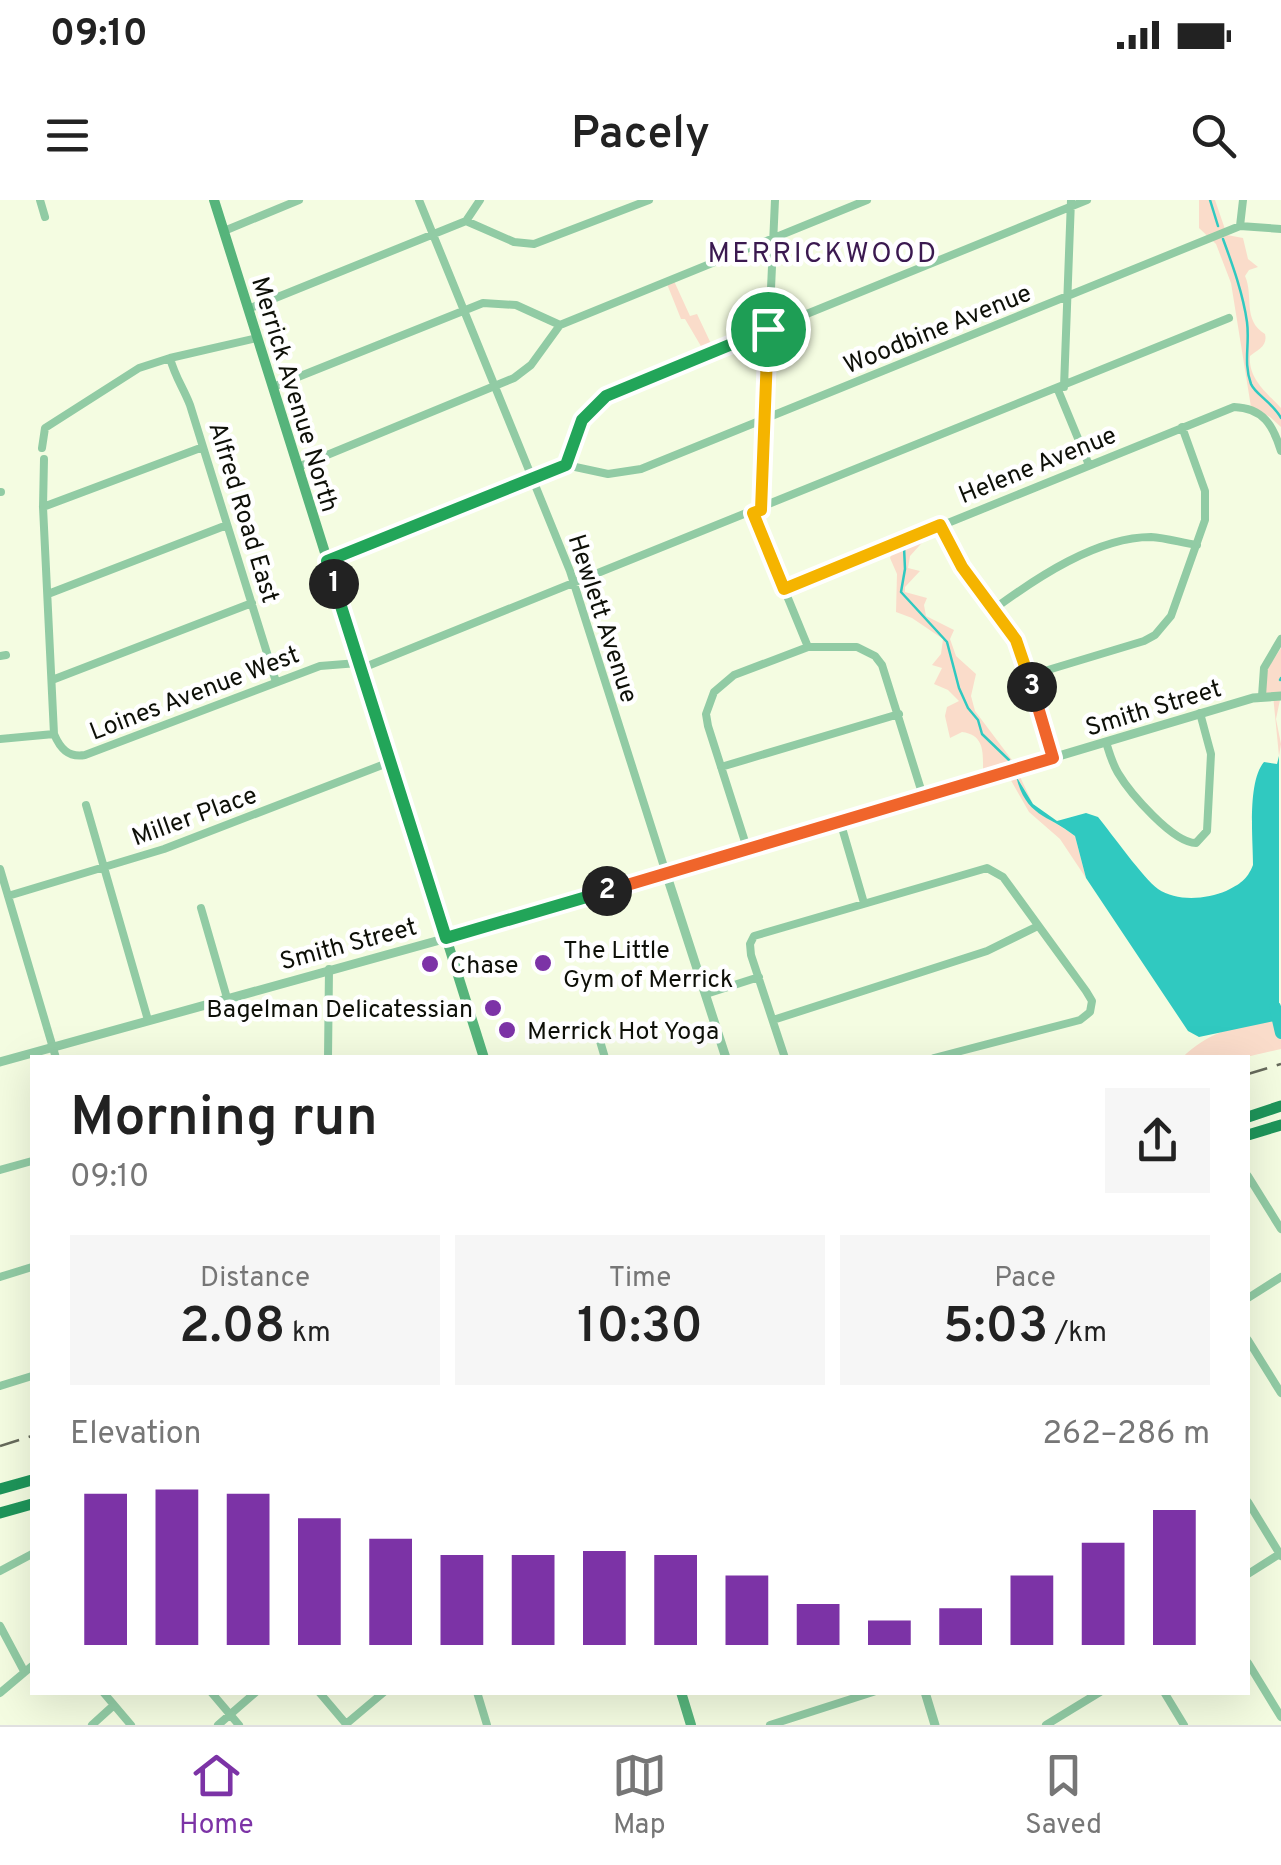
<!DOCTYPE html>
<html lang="en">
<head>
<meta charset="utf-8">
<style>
	:root { --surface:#fff; --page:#f6f6f6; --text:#222; --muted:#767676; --line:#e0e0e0; --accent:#7c33a6 }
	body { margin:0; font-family:Overpass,sans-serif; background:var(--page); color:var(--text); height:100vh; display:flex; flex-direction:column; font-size:38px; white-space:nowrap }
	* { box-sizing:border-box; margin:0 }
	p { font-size:32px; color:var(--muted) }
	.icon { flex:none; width:55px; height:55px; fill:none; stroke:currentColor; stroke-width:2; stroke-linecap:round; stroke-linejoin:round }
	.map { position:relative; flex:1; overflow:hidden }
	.drawer { position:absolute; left:30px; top:855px; width:1220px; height:640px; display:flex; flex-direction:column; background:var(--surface); border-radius:0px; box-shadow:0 10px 40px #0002 }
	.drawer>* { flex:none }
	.pin { position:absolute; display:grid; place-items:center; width:85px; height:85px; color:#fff; margin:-42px; border:5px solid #fff; border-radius:50%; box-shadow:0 2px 10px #0007 }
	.km { position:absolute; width:50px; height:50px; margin:-25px; border-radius:50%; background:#222; color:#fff; font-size:28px; line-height:50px; text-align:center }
	.round { display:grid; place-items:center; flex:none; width:105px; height:105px; border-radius:0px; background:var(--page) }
	.headline { display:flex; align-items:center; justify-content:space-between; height:170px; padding:0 40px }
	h1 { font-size:55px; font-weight:600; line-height:75px }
	.metrics { display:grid; grid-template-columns:repeat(3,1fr); gap:15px; height:170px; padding:10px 40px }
	.metrics div { display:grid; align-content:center; border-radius:0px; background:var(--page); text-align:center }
	.metrics b { font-size:50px; font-weight:600 }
	.metrics small { font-size:28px; font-weight:400 }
	.metrics p { font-size:28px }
	.chart { height:280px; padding:20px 40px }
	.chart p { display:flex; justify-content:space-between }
	.chart svg { width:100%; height:180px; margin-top:10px; stroke:var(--accent); stroke-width:6 }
	.status { display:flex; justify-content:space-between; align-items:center; height:70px; padding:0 50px; background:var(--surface); direction:ltr }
	.status svg { height:28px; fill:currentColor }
	header { display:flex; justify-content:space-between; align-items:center; height:130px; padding:0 40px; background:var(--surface); font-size:45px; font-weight:600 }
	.tab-bar { display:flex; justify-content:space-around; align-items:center; height:140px; border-top:2px solid var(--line); background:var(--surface); font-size:28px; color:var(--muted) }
	.tab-bar a { display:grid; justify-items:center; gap:5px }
	.tab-bar .on { color:var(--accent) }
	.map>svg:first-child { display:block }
	.green { fill:#fadcca }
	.water { fill:#30c9c0 }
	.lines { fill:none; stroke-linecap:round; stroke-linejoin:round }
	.stream { stroke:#30c9c0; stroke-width:2.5 }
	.river { stroke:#30c9c0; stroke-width:12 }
	.minor { stroke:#91cba4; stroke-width:8 }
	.tertiary { stroke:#91cba4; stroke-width:9 }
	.secondary { stroke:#56b47b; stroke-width:10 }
	.trunk { stroke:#1e955a; stroke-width:11 }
	.rail { stroke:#666a5b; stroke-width:2.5; stroke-dasharray:20 10; stroke-linecap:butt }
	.split-1-casing { stroke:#fff; stroke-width:20 }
	.split-2-casing { stroke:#fff; stroke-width:20 }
	.split-3-casing { stroke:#fff; stroke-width:20 }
	.split-4-casing { stroke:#fff; stroke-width:20 }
	.split-1 { stroke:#22a559; stroke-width:12 }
	.split-2 { stroke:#22a559; stroke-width:12 }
	.split-3 { stroke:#f0652b; stroke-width:12 }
	.split-4 { stroke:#f5b400; stroke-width:12 }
	.poi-dot { fill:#7c33a6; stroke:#fff; stroke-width:4 }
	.labels { text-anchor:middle; stroke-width:9; stroke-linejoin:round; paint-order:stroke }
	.street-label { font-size:25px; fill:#0e1008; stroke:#fff }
	.poi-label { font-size:25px; fill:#0e1008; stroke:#fff; text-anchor:start }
	.neighbourhood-label { font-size:28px; letter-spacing:2.5px; fill:#3b1950; stroke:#fff }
</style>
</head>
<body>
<div class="status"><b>09:10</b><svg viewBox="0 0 49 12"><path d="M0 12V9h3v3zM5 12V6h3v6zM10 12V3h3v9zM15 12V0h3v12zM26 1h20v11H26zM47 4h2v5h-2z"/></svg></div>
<header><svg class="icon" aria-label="menu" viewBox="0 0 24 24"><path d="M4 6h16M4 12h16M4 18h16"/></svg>Pacely<svg class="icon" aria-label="search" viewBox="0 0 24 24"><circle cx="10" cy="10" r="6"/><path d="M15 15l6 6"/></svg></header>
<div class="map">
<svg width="1281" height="1525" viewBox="0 0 1281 1525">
	<rect width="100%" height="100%" fill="#f4fce1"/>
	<path class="green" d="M1199 0H1215L1227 35 1243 38 1248 59 1258 67 1249 70 1245 76C1254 96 1242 120 1265 134 1268 146 1258 150 1250 156 1248 179 1267 193 1281 208V227L1270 217 1251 207 1231 83 1216 44 1199 28Z
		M674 81 690 116 697 114 714 150 705 153 685 119H681L667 84Z
		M928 336 910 356 908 368 920 371 905 387V392L927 398 924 405 926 416 954 430 950 439 956 456 976 474 971 496 975 511 1012 560 1033 604 1018 579C1023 611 1053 619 1075 636L1086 678 1060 639 1029 612 1001 563 983 572C983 553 985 535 962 532L950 538 945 516 947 507 959 501 948 490 934 484 942 468 932 465 941 454 943 439 912 418 896 412 897 374 890 358 894 347 906 343 914 344Z
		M1281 448V495L1276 519 1281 544 1279 556 1273 495H1264L1267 469Z
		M1281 813V849L1246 857 1182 858C1207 832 1243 822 1278 821Z"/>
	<path class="water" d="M1279 556V820L1199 837 1188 831 1086 678 1075 636C1047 614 1026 617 1016 576L1033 604 1057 621 1086 613 1098 617C1112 634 1143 678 1158 689 1177 702 1207 699 1226 691 1240 684 1247 680 1253 665 1253 639 1247 582 1264 562L1277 564Z"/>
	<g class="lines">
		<path class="stream" d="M1210 0 1218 26
			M1223 39C1233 66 1243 94 1247 122 1250 144 1243 162 1251 184 1255 194 1272 202 1281 218
			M904 347 905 369 901 392 947 442 959 488 968 508 978 520 982 534 1009 560
			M1280 480 1281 478"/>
		<path class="river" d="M1275 807 1281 833"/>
		<path class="minor" d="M40 0 45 17
			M419 0 570 371 666 673
			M466 21 480 0
			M1240 26 1243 0
			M224 31 299 0
			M248 109 466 21 514 42 534 44 649 0
			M170 158C175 177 183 187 190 205L276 482
			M273 187 483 103 516 105 560 125 867 0
			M1064 187 1071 0
			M1058 190 1089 265
			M42 248 45 228 139 168 170 158 257 138
			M44 259 43 307 54 534C60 548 68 558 85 555L320 466 358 463
			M566 265 583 220 605 196 1087 0
			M298 267 514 178 531 165 560 125
			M0 292H1
			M43 307 203 247
			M761 310 775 0
			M753 313 808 447
			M940 325 962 367 1016 439 1053 558
			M327 361 566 265 608 274 641 269 1240 26 1281 29
			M785 389 1234 207C1263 208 1273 225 1281 251
			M48 394 227 325
			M994 409C1036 378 1097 337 1151 337 1167 338 1182 343 1197 345
			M0 456 6 455
			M360 469 1229 118
			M1028 476 1144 441 1155 435 1171 416 1205 320V291L1182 227
			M52 480 252 403
			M1262 496 1264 468 1281 439
			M0 539 54 534
			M1106 542C1109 552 1112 563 1118 573 1130 593 1173 643 1196 643L1207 631 1211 554 1200 513
			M721 567 899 514
			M86 605 148 820
			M840 621 864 703
			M747 648 708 526 706 514 714 492 734 475 808 447H857L875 456 882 465 923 596
			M0 669 56 858
			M8 696 164 649 390 562
			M201 708 227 798
			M706 794 759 777
			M773 820 987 751 1038 726
			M600 841 605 858
			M328 858 329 769
			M785 858 751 755 750 744 754 736 987 668 1003 677 1086 791 1092 801 1090 812 1080 820 934 858
			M0 970 32 961
			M1248 976 1281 1029
			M0 1077 32 1067
			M1248 1098 1281 1077
			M1248 1140 1281 1193
			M0 1186 32 1176
			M1248 1302 1281 1356
			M0 1371 32 1354
			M1248 1374 1281 1353
			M0 1426 24 1471
			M1248 1463 1281 1517
			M103 1492 131 1525
			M211 1492 239 1525
			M319 1492 347 1525
			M477 1492 487 1525
			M1164 1492 1184 1525
			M0 1493 32 1466
			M346 1524 384 1492
			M92 1525 114 1505
			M218 1525 256 1492
			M770 1525 873 1492
			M1046 1525 1100 1492"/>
		<path class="tertiary" d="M666 673 726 858
			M0 862 476 730 1253 498 1281 496
			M925 1492 935 1525"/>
		<path class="secondary" d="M214 0 484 858
			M681 1492 691 1525"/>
		<path class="trunk" d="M1248 917 1281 906
			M1248 935 1281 925
			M0 1289 32 1280
			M0 1313 32 1304"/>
		<path class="rail" d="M1248 874 1281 864
			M0 1246 32 1236"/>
	</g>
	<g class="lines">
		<defs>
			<path id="split-1" d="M334 384 327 361 566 265 582 220 606 196 768 129"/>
			<path id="split-2" d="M334 384 446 738 607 691"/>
			<path id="split-3" d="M607 691 1053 558 1032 487"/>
			<path id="split-4" d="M768 129 761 310 753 313 784 389 940 325 962 367 1016 440 1032 487"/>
		</defs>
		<use href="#split-1" class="split-1-casing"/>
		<use href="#split-2" class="split-2-casing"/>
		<use href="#split-3" class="split-3-casing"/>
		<use href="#split-4" class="split-4-casing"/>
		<use href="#split-1" class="split-1"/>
		<use href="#split-2" class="split-2"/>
		<use href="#split-3" class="split-3"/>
		<use href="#split-4" class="split-4"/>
	</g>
	<g class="poi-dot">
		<circle cx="543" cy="763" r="10"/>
		<circle cx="430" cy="764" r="10"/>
		<circle cx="493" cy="808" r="10"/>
		<circle cx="507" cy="830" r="10"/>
	</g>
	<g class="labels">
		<g class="street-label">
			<text transform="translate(937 128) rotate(-22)" y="9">Woodbine Avenue</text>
			<text transform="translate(296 194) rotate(73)" y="9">Merrick Avenue North</text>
			<text transform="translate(1037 264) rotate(-22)" y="9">Helene Avenue</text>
			<text transform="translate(245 312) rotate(73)" y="9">Alfred Road East</text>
			<text transform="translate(604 418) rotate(72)" y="9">Hewlett Avenue</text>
			<text transform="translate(194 492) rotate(-21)" y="9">Loines Avenue West</text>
			<text transform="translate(1153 507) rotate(-17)" y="9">Smith Street</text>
			<text transform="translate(194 615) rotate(-20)" y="9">Miller Place</text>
			<text transform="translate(348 743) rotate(-15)" y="9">Smith Street</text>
		</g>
		<g class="poi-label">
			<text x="563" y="758">The Little<tspan x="563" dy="29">Gym of Merrick</tspan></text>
			<text x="450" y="773">Chase</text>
			<text x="473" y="817" text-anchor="end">Bagelman Delicatessian</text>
			<text x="527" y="839">Merrick Hot Yoga</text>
		</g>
		<g class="neighbourhood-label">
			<text x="823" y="62">MERRICKWOOD</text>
		</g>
	</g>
</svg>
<div class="pin" style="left:768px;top:129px;background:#1e9e55"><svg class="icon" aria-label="arrive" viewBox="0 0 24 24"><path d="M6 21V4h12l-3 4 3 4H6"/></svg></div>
<b class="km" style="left:334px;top:384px">1</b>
<b class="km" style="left:607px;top:691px">2</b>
<b class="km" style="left:1032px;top:487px">3</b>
<section class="drawer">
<div class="headline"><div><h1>Morning run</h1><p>09:10</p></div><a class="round"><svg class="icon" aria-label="share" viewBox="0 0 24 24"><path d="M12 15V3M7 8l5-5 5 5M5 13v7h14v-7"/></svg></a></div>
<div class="metrics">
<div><p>Distance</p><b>2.08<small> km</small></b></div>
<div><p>Time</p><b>10:30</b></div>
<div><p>Pace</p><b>5:03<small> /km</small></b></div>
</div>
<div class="chart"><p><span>Elevation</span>262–286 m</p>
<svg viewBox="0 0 160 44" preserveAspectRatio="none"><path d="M5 44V7M15 44V6M25 44V7M35 44V13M45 44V18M55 44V22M65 44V22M75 44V21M85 44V22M95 44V27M105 44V34M115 44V38M125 44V35M135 44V27M145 44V19M155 44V11"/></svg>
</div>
</section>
</div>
<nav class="tab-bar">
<a class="on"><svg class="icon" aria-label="home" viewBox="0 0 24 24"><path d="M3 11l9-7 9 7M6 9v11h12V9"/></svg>Home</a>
<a><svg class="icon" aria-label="map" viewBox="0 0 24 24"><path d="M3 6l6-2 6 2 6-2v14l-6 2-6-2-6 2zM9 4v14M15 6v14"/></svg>Map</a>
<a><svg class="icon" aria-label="saved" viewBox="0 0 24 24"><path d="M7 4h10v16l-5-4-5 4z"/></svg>Saved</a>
</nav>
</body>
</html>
